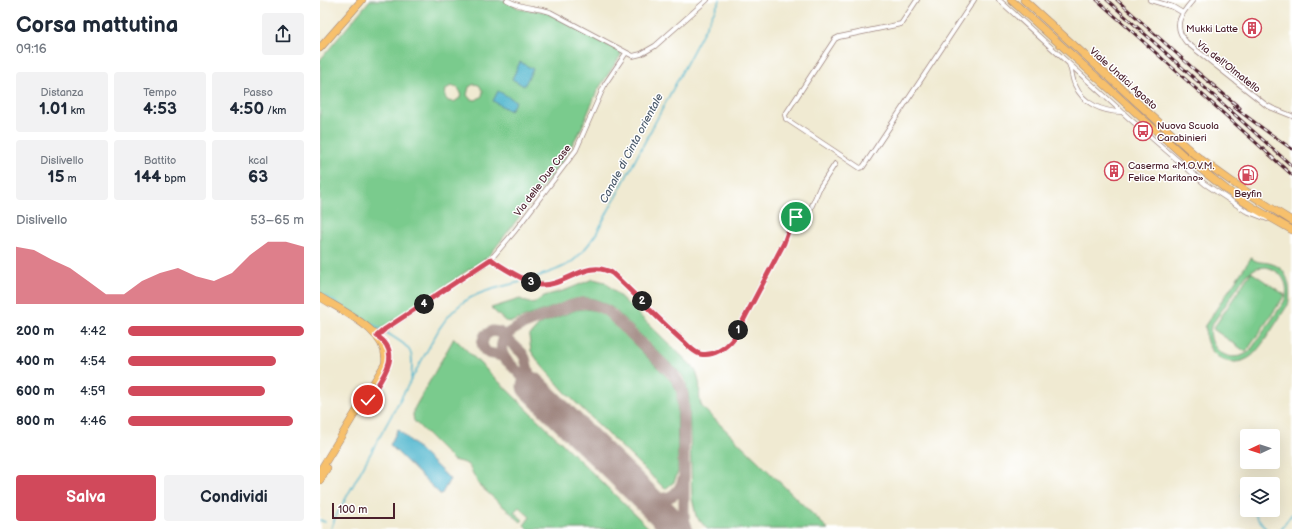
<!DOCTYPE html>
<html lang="it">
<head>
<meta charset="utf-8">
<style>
	:root { --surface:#fff; --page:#f2f2f3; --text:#1f2937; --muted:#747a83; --accent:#d1495b }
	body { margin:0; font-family:"Balsamiq Sans",sans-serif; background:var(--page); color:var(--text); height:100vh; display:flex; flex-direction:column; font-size:15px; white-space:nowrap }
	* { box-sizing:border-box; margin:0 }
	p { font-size:13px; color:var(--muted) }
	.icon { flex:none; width:22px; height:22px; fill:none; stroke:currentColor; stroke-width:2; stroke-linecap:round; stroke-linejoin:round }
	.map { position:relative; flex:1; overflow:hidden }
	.side { display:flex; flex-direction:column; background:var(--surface); width:320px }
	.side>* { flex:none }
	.needle { width:26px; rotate:266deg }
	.controls { position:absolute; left:920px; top:429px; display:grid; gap:8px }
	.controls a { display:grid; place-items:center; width:40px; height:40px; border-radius:4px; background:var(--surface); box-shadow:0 4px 16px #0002; font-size:20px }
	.scale { position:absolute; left:12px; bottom:10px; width:63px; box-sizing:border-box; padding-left:4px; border:2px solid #4a1f2b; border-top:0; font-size:11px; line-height:14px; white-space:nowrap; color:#4a1f2b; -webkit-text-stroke:3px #fff; paint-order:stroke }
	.pin { position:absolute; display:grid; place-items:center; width:34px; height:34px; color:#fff; margin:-17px; border:2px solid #fff; border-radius:50%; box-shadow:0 1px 4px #0007 }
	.km { position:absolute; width:20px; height:20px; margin:-10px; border-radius:50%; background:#222; color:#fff; font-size:11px; line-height:20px; text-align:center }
	.round { display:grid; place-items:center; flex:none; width:42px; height:42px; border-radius:4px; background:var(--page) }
	.headline { display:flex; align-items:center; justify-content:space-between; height:68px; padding:0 16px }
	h1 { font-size:22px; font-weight:700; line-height:30px }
	.figures { display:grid; grid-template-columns:repeat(3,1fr); gap:6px; height:68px; padding:4px 16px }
	.figures div { display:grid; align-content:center; border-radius:4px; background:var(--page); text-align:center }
	.figures b { font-size:17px; font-weight:700 }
	.figures small { font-size:11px; font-weight:400 }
	.figures p { font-size:11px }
	.chart { height:112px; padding:8px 16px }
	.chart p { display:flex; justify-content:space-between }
	.chart svg { width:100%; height:72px; margin-top:4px; fill:var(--accent); opacity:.7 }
	.action { display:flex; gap:8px; margin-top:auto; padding:8px 16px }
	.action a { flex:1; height:46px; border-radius:4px; background:var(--accent); color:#fff; font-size:16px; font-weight:700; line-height:46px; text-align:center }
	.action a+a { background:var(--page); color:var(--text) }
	ul { padding:0 16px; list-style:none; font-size:13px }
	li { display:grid; grid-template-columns:64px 48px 1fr; align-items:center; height:30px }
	li i { height:10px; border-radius:5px; background:var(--accent) }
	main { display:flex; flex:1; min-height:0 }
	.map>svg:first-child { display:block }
	.green { fill:#7acb8d; stroke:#62755c; fill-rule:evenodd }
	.water { fill:#50b6ce; stroke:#4d6a7c }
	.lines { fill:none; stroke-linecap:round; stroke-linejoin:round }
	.stream { stroke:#50b6ce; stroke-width:1.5 }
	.taxiway { stroke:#9d847e; stroke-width:11 }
	.runway { stroke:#9d847e; stroke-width:29 }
	.street-casing { stroke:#9d847e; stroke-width:5.5 }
	.primary-casing { stroke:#9d847e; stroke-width:8 }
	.street { stroke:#fff; stroke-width:4 }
	.primary { stroke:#f7c06c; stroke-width:7 }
	.rail-casing { stroke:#4a1f2b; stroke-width:3 }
	.rail { stroke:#fff; stroke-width:1.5; stroke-dasharray:4.5; stroke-linecap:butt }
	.route-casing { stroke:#fff; stroke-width:8 }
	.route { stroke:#d1495b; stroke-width:5 }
	.labels { text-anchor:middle; stroke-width:3; stroke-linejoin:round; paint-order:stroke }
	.poi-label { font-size:10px; fill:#4a1f2b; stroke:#fff; text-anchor:start }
	.street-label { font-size:10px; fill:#4a1f2b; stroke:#fff }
	.water-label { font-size:11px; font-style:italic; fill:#4c5b6c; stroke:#fff }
</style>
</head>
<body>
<main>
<section class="side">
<div class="headline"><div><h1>Corsa mattutina</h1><p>09:16</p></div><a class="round"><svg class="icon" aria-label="share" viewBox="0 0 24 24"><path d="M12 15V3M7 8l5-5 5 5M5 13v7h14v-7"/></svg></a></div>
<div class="figures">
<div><p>Distanza</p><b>1.01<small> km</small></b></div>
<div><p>Tempo</p><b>4:53</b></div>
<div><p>Passo</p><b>4:50<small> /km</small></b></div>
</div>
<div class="figures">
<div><p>Dislivello</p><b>15<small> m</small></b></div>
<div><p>Battito</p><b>144<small> bpm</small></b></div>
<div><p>kcal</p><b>63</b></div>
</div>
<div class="chart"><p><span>Dislivello</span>53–65 m</p>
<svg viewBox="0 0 160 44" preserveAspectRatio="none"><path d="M0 44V9L10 11L20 17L30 22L40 30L50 38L60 38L70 30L80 25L90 22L100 27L110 30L120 25L130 14L140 6L150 6L160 9V44z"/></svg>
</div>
<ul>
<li><b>200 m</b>4:42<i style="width:100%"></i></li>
<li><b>400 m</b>4:54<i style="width:84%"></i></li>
<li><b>600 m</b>4:59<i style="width:78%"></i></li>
<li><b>800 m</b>4:46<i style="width:94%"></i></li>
</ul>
<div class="action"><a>Salva</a><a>Condividi</a></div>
</section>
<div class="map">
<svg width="972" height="529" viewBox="0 0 972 529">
	<rect width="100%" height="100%" fill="#fff"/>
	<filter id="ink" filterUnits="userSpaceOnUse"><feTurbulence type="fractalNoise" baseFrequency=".025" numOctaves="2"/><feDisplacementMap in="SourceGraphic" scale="8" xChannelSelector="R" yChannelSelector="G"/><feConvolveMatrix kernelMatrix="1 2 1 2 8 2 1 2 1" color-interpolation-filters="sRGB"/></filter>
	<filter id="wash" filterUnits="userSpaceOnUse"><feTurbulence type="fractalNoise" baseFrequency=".012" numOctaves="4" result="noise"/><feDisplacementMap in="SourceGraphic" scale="16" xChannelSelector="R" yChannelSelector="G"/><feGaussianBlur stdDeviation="0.9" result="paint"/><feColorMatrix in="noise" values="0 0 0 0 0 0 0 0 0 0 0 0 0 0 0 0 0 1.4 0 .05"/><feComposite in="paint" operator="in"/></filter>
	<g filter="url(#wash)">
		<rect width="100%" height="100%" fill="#f0ead2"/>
		<path class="green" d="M50 0H185L200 9 205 10H216L231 13 301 52V55L277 91 262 127 244 159 169 256 67 325 58 330 0 295V60ZM154 84 159 85 163 91 162 96 156 100 150 99 147 95 149 87ZM131 86 138 88 141 93 140 98 134 102 128 101 125 97 126 89Z
			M931 258C939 264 943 261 952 264 969 269 972 290 968 305 959 317 941 350 930 357 920 364 905 364 896 355 888 348 884 338 886 328L884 327ZM946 267C963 271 971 286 964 302L930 351C911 366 886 350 891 326L926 275 936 268Z
			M931 272 965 295 926 352 893 329Z
			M273 279 285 282 373 367C376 371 378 376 379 382 381 390 377 400 383 408L508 529H387L376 516 372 498 369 400 366 382 362 375 294 309C282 301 270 295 256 299L191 322 185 321 171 308 200 299 209 303 216 302 224 296 246 290Z
			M265 309 278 311 288 318 352 382 357 391 358 472 354 482 345 489 246 393 221 365 211 351 209 336 220 324 256 310Z
			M134 338 330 529H208L204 525 210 517 199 507 194 512 203 520 201 522 159 485 149 466 145 463 133 460 94 421 93 415 94 409Z"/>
		<path class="water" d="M200 62 213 69 204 86 192 79Z
			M178 91 196 101 190 111 173 101Z
			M78 429 130 479 121 495 70 445Z"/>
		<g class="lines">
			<path class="stream" d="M213 278C247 267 256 264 276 234L400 0
				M0 293 61 329
				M67 333C92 349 94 348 91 379
				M921 496 927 504
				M932 510 946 529
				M0 520 5 522
				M11 529 15 518 119 329C125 320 132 311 141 304 157 291 181 287 200 282
				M961 529 972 514"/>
			<path class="taxiway" d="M188 362C165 334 209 322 229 315 239 310 252 303 264 303 273 303 280 307 287 311L353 374 360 385 363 395 364 477C358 500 344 501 324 496
				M211 386C205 380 187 359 181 356 172 352 165 357 162 343L165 335 172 331 179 332 185 337 202 353 205 358 211 382 225 399
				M364 481V515L366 529"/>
			<path class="runway" d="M211 386 358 529"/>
		</g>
	</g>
	<g filter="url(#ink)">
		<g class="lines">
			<defs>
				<path id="street" d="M187 0C202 9 215 7 230 12L313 56 321 54 335 46 387 0
					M597 0 581 24 519 37 515 39 465 115 466 119 540 168 543 167 654 0
					M679 0 811 120 885 184 926 211 947 219
					M830 0 853 7 863 13
					M873 0C861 14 852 25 866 42L946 105 952 108 972 116
					M749 64C752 71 752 79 755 85 763 104 783 112 802 112
					M171 259C179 266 210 284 220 285 245 287 268 258 292 273L373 350C387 361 405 350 414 337L464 243 471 224 476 217 490 210 500 187 515 164
					M57 336 69 327 171 259 194 232 256 150 285 84 306 53"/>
				<path id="primary" d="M691 0 863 155 907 190 932 207 972 230
					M704 0 874 154C905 178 938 200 972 221
					M0 48 42 0
					M0 297C22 311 71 332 65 364L0 471
					M0 480 7 468"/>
			</defs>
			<use href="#street" class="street-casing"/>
			<use href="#primary" class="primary-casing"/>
			<use href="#street" class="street"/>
			<use href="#primary" class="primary"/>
			<defs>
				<path id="rail" d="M777 0 972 175
					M787 0 972 166
					M797 0 875 70 920 108
					M914 107 949 133 972 149"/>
			</defs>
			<use href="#rail" class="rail-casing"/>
			<use href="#rail" class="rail"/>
		</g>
	</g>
	<g class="lines" filter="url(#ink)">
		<defs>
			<path id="route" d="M48 400C60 380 85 354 57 336L65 329 171 259C179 266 210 284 220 285 245 287 267 258 292 273 316 295 338 319 363 341 368 345 373 352 380 354 393 357 406 348 414 338L464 243 469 229 476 217"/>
		</defs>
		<use href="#route" class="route-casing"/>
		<use href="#route" class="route"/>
	</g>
	<defs>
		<symbol id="building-ring" viewBox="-11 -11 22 22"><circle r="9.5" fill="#fff" stroke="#d1495b" stroke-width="1.5"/><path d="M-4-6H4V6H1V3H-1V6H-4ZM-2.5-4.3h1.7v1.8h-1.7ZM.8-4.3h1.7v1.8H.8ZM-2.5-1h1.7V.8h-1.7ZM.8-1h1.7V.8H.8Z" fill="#d1495b"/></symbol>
		<symbol id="bus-ring" viewBox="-11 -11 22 22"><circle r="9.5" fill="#fff" stroke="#d1495b" stroke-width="1.5"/><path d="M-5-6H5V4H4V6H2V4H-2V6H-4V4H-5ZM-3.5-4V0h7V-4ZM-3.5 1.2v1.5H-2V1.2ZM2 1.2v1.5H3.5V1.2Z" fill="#d1495b"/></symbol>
		<symbol id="fuel-ring" viewBox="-11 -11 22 22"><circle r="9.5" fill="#fff" stroke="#d1495b" stroke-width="1.5"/><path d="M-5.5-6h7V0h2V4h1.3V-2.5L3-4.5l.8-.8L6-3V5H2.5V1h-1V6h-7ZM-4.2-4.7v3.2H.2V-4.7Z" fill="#d1495b"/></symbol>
	</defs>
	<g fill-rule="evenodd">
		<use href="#building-ring" x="921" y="17" width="22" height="22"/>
		<use href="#bus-ring" x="812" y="120" width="22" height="22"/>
		<use href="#building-ring" x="783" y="160" width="22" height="22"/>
		<use href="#fuel-ring" x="917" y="164" width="22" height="22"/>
	</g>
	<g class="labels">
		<g class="poi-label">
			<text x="918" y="32" text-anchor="end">Mukki Latte</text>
			<text x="837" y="129">Nuova Scuola<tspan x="837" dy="12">Carabinieri</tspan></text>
			<text x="808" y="169">Caserma «M.O.V.M.<tspan x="808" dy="12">Felice Maritano»</tspan></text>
			<text x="928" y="197" text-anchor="middle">Beyfin</text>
		</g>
		<g class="street-label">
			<text transform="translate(909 66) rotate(38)" y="4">Via dell'Olmatello</text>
			<text transform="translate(804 78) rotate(42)" y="4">Viale Undici Agosto</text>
			<text transform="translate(222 180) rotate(-53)" y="4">Via delle Due Case</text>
		</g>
		<g class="water-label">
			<text transform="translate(311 148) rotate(-62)" y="4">Canale di Cinta orientale</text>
		</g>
	</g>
</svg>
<div class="controls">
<a><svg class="needle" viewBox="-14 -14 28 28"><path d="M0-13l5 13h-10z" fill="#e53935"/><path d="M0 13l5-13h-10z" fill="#747a83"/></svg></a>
<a><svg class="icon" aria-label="layers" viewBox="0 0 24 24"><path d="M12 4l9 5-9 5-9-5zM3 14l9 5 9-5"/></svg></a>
</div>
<div class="scale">100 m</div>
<div class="pin" style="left:476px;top:217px;background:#1e9e55"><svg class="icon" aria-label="arrive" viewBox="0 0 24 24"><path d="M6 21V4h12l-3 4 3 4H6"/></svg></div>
<div class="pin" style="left:48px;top:400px;background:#d93025"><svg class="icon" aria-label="check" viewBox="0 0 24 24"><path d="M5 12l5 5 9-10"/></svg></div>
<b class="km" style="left:418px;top:330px">1</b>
<b class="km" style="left:322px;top:301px">2</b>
<b class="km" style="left:211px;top:282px">3</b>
<b class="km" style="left:104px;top:304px">4</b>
</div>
</main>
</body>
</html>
